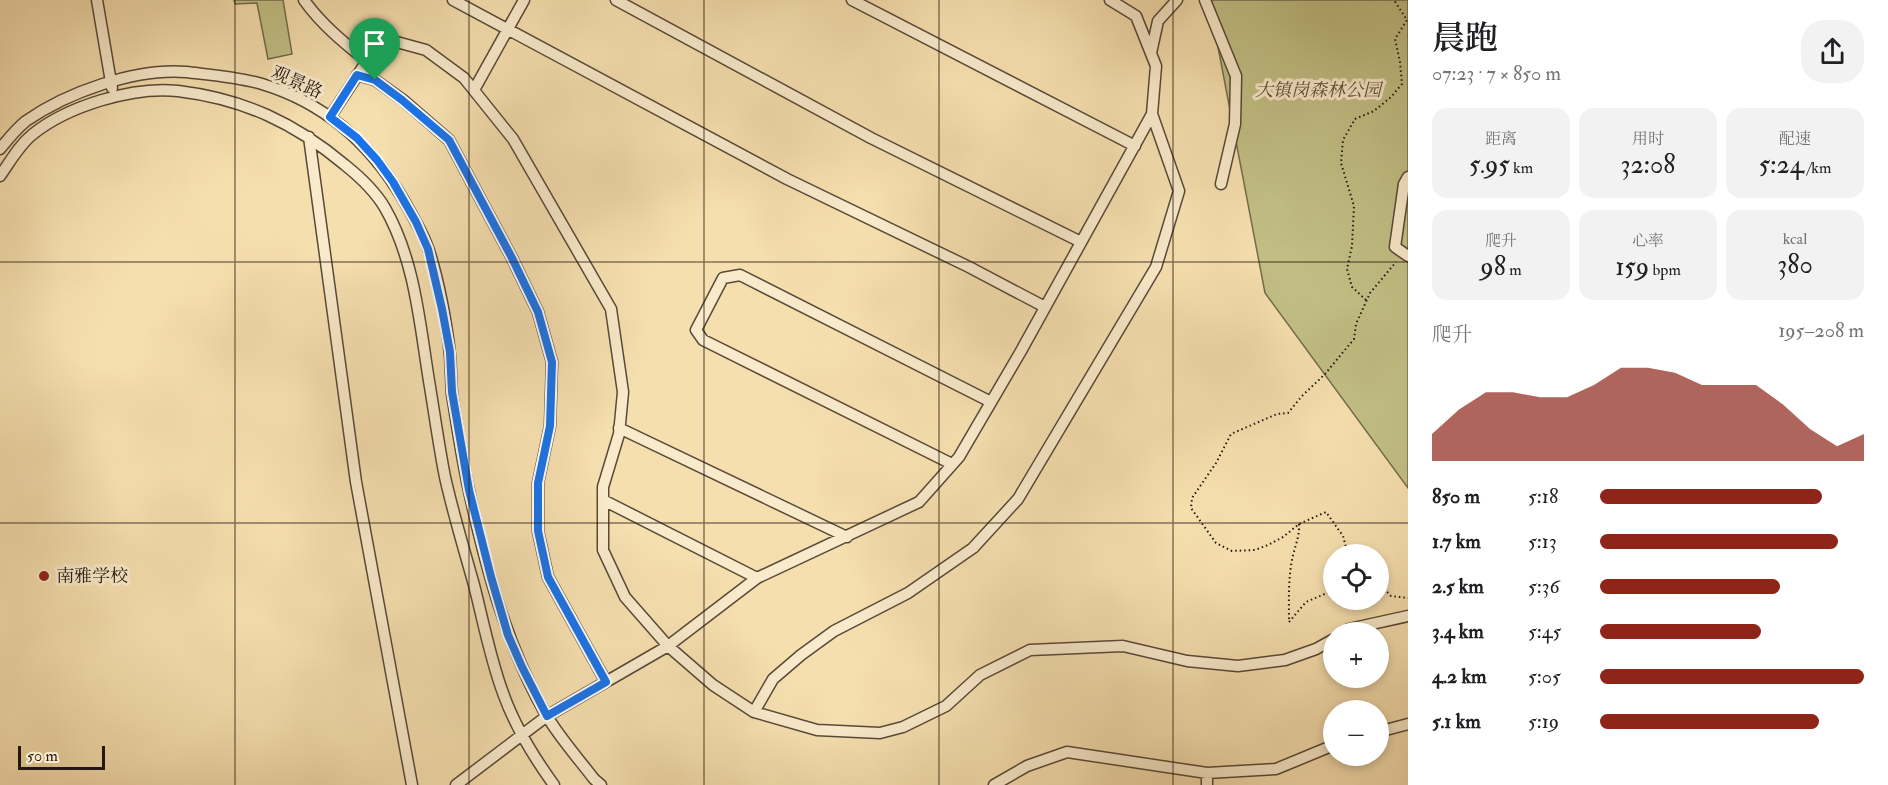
<!DOCTYPE html>
<html lang="zh">
<head>
<meta charset="utf-8">
<style>
	:root { --surface:#fff; --page:#f2f2f2; --text:#202124; --muted:#757577; --accent:#8f2418 }
	body { margin:0; font-family:"IM FELL Double Pica","Noto Serif SC",serif; background:var(--page); color:var(--text); height:100vh; display:flex; flex-direction:column; font-size:22px; white-space:nowrap }
	* { box-sizing:border-box; margin:0 }
	p { font-size:20px; color:var(--muted) }
	.icon { flex:none; width:33px; height:33px; fill:none; stroke:currentColor; stroke-width:2; stroke-linecap:round; stroke-linejoin:round }
	.map { position:relative; flex:1; overflow:hidden }
	.sheet { display:flex; flex-direction:column; background:var(--surface); width:480px }
	.sheet>* { flex:none }
	.buttons { position:absolute; left:1323px; top:544px; display:grid; gap:12px }
	.buttons a { display:grid; place-items:center; width:66px; height:66px; border-radius:50%; background:var(--surface); box-shadow:0 3px 9px #0003; font-size:30px }
	.scale { position:absolute; left:18px; bottom:15px; width:87px; box-sizing:border-box; padding-left:6px; border:3px solid #231711; border-top:0; font-size:16px; line-height:21px; white-space:nowrap; color:#231711; -webkit-text-stroke:4px #f9eacb; paint-order:stroke }
	.pin { position:absolute; display:grid; place-items:center; width:51px; height:51px; color:#fff; margin:-62px -26px; border-radius:50% 50% 50% 0; rotate:-45deg; box-shadow:0 0 6px #0007 }
	.pin .icon { rotate:45deg }
	.round { display:grid; place-items:center; flex:none; width:63px; height:63px; border-radius:24px; background:var(--page) }
	.head { display:flex; align-items:center; justify-content:space-between; height:102px; padding:0 24px }
	h1 { font-size:33px; font-weight:600; line-height:45px }
	.stats { display:grid; grid-template-columns:repeat(3,1fr); gap:9px; height:102px; padding:6px 24px }
	.stats div { display:grid; align-content:center; border-radius:15px; background:var(--page); text-align:center }
	.stats b { font-size:26px; font-weight:600 }
	.stats small { font-size:16px; font-weight:400 }
	.stats p { font-size:16px }
	.chart { height:168px; padding:12px 24px }
	.chart p { display:flex; justify-content:space-between }
	.chart svg { width:100%; height:108px; margin-top:6px; fill:var(--accent); opacity:.7 }
	ul { padding:0 24px; list-style:none; font-size:20px }
	li { display:grid; grid-template-columns:96px 72px 1fr; align-items:center; height:45px }
	li i { height:15px; border-radius:8px; background:var(--accent) }
	main { display:flex; flex:1; min-height:0 }
	.map>svg:first-child { display:block }
	.green { fill:#c2c086; stroke:#726c4c; stroke-width:1.5 }
	.lines { fill:none; stroke-linecap:round; stroke-linejoin:round }
	.minor-casing { stroke:#584938; stroke-width:13 }
	.path { stroke:#231711; stroke-width:2; stroke-dasharray:1.5 3; stroke-linecap:butt }
	.minor { stroke:#f9eacb; stroke-width:10 }
	.route-casing { stroke:#fff; stroke-width:12 }
	.route { stroke:#1a73e8; stroke-width:8 }
	.grid { fill:none; stroke:#231711; stroke-width:1.5; stroke-opacity:0.55 }
	.poi-dot { fill:#8f2418; stroke:#f9eacb; stroke-width:2 }
	.labels { text-anchor:middle; stroke-width:6; stroke-linejoin:round; paint-order:stroke }
	.street-label { font-size:18px; fill:#231711; stroke:#f9eacb }
	.park-label { font-size:18px; font-style:italic; fill:#5b523a; stroke:#f9eacb }
	.poi-label { font-size:18px; fill:#231711; stroke:#f9eacb; text-anchor:start }
</style>
</head>
<body>
<main>
<div class="map">
<svg width="1408" height="785" viewBox="0 0 1408 785">
	<rect width="100%" height="100%" fill="#f6dfaf"/>
	<filter id="stains"><feTurbulence type="fractalNoise" baseFrequency=".00333" numOctaves="4"/><feColorMatrix values="0 0 0 0 .2 0 0 0 0 .09 0 0 0 0 .02 0 0 0 .5 -.17"/></filter>
	<radialGradient id="worn" r=".72"><stop offset=".6" stop-color="#630" stop-opacity="0"/><stop offset="1" stop-color="#630" stop-opacity=".3"/></radialGradient>
	<path class="green" d="M234 0H283L292 54 268 59 257 3 235 4Z
		M1209 0H1408V488L1265 293Z"/>
	<g class="lines">
		<defs>
			<path id="minor" d="M97 0 112 88
				M304 0C321 24 344 43 367 61
				M453 0 787 179 969 267 1045 307
				M616 0 871 138 1081 242
				M852 0 1135 146
				M1205 0 1236 76 1235 124 1221 184
				M1151 53 1158 21 1177 0
				M357 75 375 80 403 100 449 140 512 258 538 312 552 362 550 426 538 483V531L548 577 606 682
				M474 90 524 0
				M330 117 372 53 393 41 426 50 464 78 513 139 611 309 623 392 619 434 603 487V550L625 597 668 646 713 685 754 712 817 730 880 733 903 727 946 706 980 675 1030 650 1123 646 1187 661 1238 666 1285 660 1316 649 1334 639
				M309 137 356 482 412 785
				M0 149C8 139 16 129 26 121 68 92 135 68 186 72 211 75 238 77 262 84 325 103 370 143 403 199 412 215 422 231 428 248 438 277 447 324 450 355 451 368 451 381 452 394 457 426 462 459 469 491 486 568 506 644 545 713 559 737 578 758 594 779L601 785
				M0 176C10 162 19 145 33 134 68 106 133 86 178 91 244 99 295 123 345 165 360 177 375 191 385 208 416 262 420 328 430 387 435 417 439 447 445 477 453 513 464 549 474 585 483 620 490 658 503 693 515 727 533 756 554 785
				M1408 177 1404 184 1395 247 1408 256
				M619 428 847 537
				M952 464 703 340 696 330 723 278 740 275 991 402
				M603 500 757 578
				M1343 633 1349 629 1408 616
				M754 712 773 679 801 655 834 631 908 593 973 548 1018 499 1156 267 1179 191 1152 114
				M1378 732 1408 724
				M1207 773V785
				M456 785 547 716 668 646 757 578 919 502 959 457 1021 351 1152 114 1156 66 1136 16 1110 0
				M994 785 1027 766 1067 752 1207 773 1276 769 1334 745"/>
		</defs>
		<use href="#minor" class="minor-casing"/>
		<path class="path" d="M1366 300 1352 287 1347 269 1352 246 1354 206 1341 163 1343 140 1355 119 1374 111 1391 97 1402 84 1400 62 1395 39 1407 20 1394 0
			M1299 524C1300 537 1294 548 1292 560 1288 581 1289 601 1289 622L1306 602 1334 590
			M1348 555 1343 536 1326 512 1299 524 1283 537 1268 545 1255 550 1232 551 1216 543 1191 508 1192 498 1216 463 1231 434 1277 414 1288 413 1302 396 1325 374 1354 339 1356 324 1370 293 1396 262
			M1378 582 1391 596 1408 598"/>
		<use href="#minor" class="minor"/>
	</g>
	<g class="lines">
		<defs>
			<path id="route" d="M357 75 375 80 402 100 449 140 512 258 538 312 552 362 550 426 538 483V531L548 577 606 682 547 716 522 667 508 635 491 577 469 490 452 392 450 352 442 309 428 249 416 222 393 182 377 160 357 138 330 117Z"/>
		</defs>
		<use href="#route" class="route-casing"/>
		<use href="#route" class="route"/>
	</g>
	<path class="grid" d="M235 0V785M469 0V785M704 0V785M939 0V785M1173 0V785M0 262H1408M0 523H1408"/>
	<circle class="poi-dot" cx="44" cy="576" r="6"/>
	<g class="labels">
		<g class="street-label">
			<text transform="translate(297 82) rotate(24)" y="6">观景路</text>
		</g>
		<g class="park-label">
			<text x="1318" y="96">大镇岗森林公园</text>
		</g>
		<g class="poi-label">
			<text x="56" y="582">南雅学校</text>
		</g>
	</g>
	<rect width="100%" height="100%" filter="url(#stains)"/>
	<rect width="100%" height="100%" fill="url(#worn)"/>
</svg>
<div class="buttons">
<a><svg class="icon" aria-label="locate" viewBox="0 0 24 24"><circle cx="12" cy="12" r="6"/><path d="M12 2v4M12 18v4M2 12h4M18 12h4"/></svg></a>
<a>+</a>
<a>−</a>
</div>
<div class="scale">50 m</div>
<div class="pin" style="left:375px;top:80px;background:#1e9e55"><svg class="icon" aria-label="arrive" viewBox="0 0 24 24"><path d="M6 21V4h12l-3 4 3 4H6"/></svg></div>
</div>
<section class="sheet">
<div class="head"><div><h1>晨跑</h1><p>07:23 · 7 × 850 m</p></div><a class="round"><svg class="icon" aria-label="share" viewBox="0 0 24 24"><path d="M12 15V3M7 8l5-5 5 5M5 13v7h14v-7"/></svg></a></div>
<div class="stats">
<div><p>距离</p><b>5.95<small> km</small></b></div>
<div><p>用时</p><b>32:08</b></div>
<div><p>配速</p><b>5:24<small> /km</small></b></div>
</div>
<div class="stats">
<div><p>爬升</p><b>98<small> m</small></b></div>
<div><p>心率</p><b>159<small> bpm</small></b></div>
<div><p>kcal</p><b>380</b></div>
</div>
<div class="chart"><p><span>爬升</span>195–208 m</p>
<svg viewBox="0 0 160 44" preserveAspectRatio="none"><path d="M0 44V33L10 23L20 16L30 16L40 18L50 18L60 13L70 6L80 6L90 8L100 13L110 13L120 13L130 21L140 31L150 38L160 33V44z"/></svg>
</div>
<ul>
<li><b>850 m</b>5:18<i style="width:84%"></i></li>
<li><b>1.7 km</b>5:13<i style="width:90%"></i></li>
<li><b>2.5 km</b>5:36<i style="width:68%"></i></li>
<li><b>3.4 km</b>5:45<i style="width:61%"></i></li>
<li><b>4.2 km</b>5:05<i style="width:100%"></i></li>
<li><b>5.1 km</b>5:19<i style="width:83%"></i></li>
</ul>
</section>
</main>
</body>
</html>
